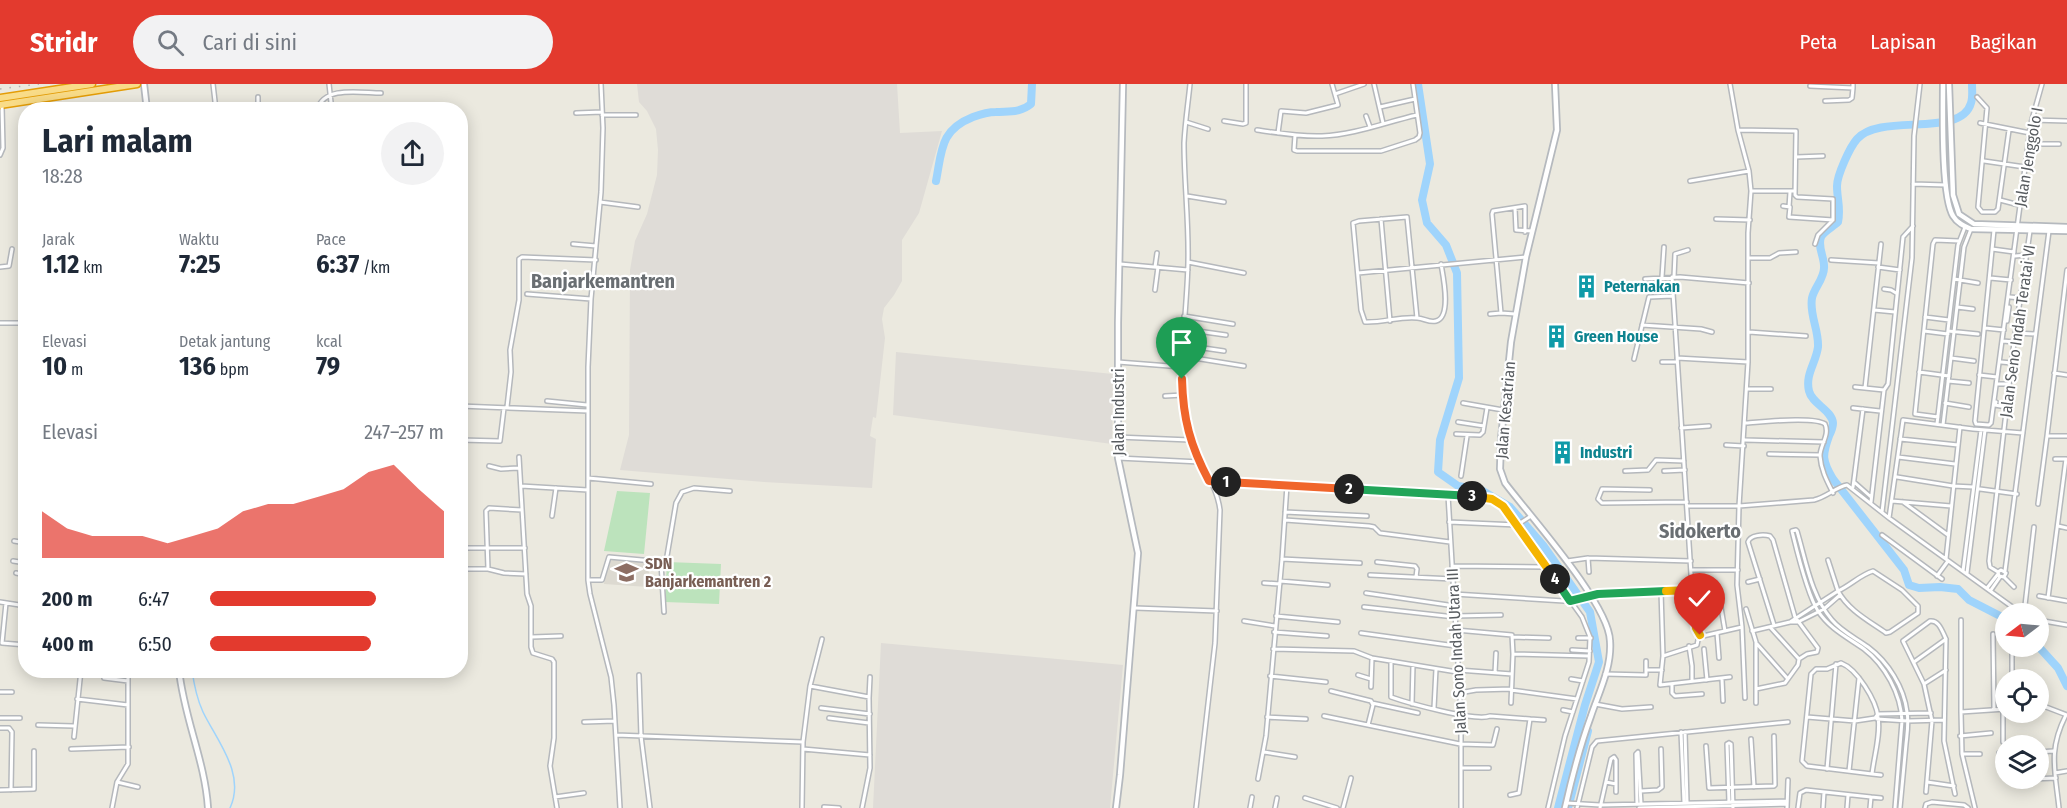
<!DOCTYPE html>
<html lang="id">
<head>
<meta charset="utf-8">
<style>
	:root { --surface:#fff; --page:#f2f2f3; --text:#1f2937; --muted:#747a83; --accent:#e33a2e }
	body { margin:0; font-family:"Fira Sans Condensed",sans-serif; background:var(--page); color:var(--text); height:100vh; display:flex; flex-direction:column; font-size:22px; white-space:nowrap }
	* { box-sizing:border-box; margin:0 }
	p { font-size:20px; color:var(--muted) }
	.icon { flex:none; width:33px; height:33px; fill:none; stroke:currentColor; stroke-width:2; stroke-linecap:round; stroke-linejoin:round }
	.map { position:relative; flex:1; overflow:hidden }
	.details { position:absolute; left:18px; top:18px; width:450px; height:576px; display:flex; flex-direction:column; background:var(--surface); border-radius:24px; box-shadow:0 3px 15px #0003 }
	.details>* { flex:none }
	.needle { width:39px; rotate:254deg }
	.fabs { position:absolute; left:1995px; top:519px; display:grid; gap:12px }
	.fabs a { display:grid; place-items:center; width:54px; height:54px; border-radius:50%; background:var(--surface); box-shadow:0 3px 15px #0003; font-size:30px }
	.pin { position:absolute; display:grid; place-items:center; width:51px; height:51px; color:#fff; margin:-62px -26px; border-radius:50% 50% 50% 0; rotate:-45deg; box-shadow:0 0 6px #0007 }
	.pin .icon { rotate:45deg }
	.km { position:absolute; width:30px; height:30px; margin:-15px; border-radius:50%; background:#222; color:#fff; font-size:16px; line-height:30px; text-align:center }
	.round { display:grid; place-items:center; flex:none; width:63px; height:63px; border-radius:32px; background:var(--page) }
	.overview { display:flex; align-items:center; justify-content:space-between; height:102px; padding:0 24px }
	h1 { font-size:33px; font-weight:700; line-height:45px }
	.metrics { display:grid; grid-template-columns:repeat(3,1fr); gap:9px; height:102px; padding:6px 24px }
	.metrics div { display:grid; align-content:center }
	.metrics b { font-size:26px; font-weight:700 }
	.metrics small { font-size:16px; font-weight:400 }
	.metrics p { font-size:16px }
	.chart { height:168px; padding:12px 24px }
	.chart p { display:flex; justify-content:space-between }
	.chart svg { width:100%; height:108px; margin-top:6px; fill:var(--accent); opacity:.7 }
	ul { padding:0 24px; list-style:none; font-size:20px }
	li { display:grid; grid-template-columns:96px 72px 1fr; align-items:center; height:45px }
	li i { height:15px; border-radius:8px; background:var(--accent) }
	header { display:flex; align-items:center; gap:36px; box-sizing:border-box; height:84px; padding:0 30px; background:var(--accent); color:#fff }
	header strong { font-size:28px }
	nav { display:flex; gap:33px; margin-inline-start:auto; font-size:21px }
	.search { width:420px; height:54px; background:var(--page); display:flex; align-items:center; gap:15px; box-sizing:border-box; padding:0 21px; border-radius:33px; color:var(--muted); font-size:22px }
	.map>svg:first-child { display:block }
	.industrial { fill:#dfdcd7 }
	.education { fill:#dddad1 }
	.green { fill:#bce3bc }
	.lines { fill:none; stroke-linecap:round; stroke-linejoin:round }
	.stream { stroke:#9fd4fc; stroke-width:1.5 }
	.river { stroke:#9fd4fc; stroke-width:8 }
	.street-casing { stroke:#b5b8bc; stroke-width:6 }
	.secondary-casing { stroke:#b5b9be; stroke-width:8 }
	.highway-casing { stroke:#e49d07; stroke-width:9 }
	.street { stroke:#fff; stroke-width:3 }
	.secondary { stroke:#fff; stroke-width:4.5 }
	.highway { stroke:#f9dc88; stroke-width:6 }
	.rail { stroke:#b1b2b2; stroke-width:1.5; stroke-dasharray:1.5 8; stroke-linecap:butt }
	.split-1-casing { stroke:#fff; stroke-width:12 }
	.split-2-casing { stroke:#fff; stroke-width:12 }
	.split-3-casing { stroke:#fff; stroke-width:12 }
	.split-4-casing { stroke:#fff; stroke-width:12 }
	.split-5-casing { stroke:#fff; stroke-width:12 }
	.split-6-casing { stroke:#fff; stroke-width:12 }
	.split-1 { stroke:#f0652b; stroke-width:8 }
	.split-2 { stroke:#f0652b; stroke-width:8 }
	.split-3 { stroke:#22a559; stroke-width:8 }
	.split-4 { stroke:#f5b400; stroke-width:8 }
	.split-5 { stroke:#22a559; stroke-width:8 }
	.split-6 { stroke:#f5b400; stroke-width:8 }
	.labels { text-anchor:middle; stroke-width:4.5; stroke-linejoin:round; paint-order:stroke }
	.street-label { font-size:16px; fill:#585c60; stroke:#fff }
	.culture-label { font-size:16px; font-weight:bold; fill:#0d838f; stroke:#fff; text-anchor:start }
	.education-label { font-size:16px; font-weight:bold; fill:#785e54; stroke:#fff; text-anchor:start }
	.quarter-label { font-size:20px; font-weight:bold; fill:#696e72; stroke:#fff }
</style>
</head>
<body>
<header>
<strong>Stridr</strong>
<div class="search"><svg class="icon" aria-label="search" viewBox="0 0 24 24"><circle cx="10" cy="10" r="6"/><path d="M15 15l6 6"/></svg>Cari di sini</div>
<nav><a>Peta</a><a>Lapisan</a><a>Bagikan</a></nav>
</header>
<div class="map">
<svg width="2067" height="724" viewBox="0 0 2067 724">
	<rect width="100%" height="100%" fill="#ebe9df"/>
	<path class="industrial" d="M637 0H897L900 49 942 47 919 129 902 156V197L894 211 884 224 882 235 885 254 876 334 873 333 870 352 876 355 872 404 764 398 620 386 629 351 630 186 635 157 647 130 657 91 658 66 656 45 647 27 639 18Z
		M896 268 1113 290 1112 360 893 331Z
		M881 559 1123 581 1110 724H873Z"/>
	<path class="education" d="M608 472 650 476 648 503 604 500Z"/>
	<path class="green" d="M617 407 650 409 644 470 604 467Z
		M667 478 721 480 719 520 665 518Z"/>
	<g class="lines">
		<path class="stream" d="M192 586C194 601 197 615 203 628 217 657 246 690 230 724"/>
		<path class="river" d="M1418 0 1430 80 1422 116 1427 139 1446 161 1457 189 1459 294 1440 356 1438 388 1458 402 1481 406 1510 423 1543 461 1590 528 1599 578 1585 621 1558 724
			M1972 0C1972 6 1973 13 1971 19 1961 55 1881 28 1857 55 1850 63 1837 91 1837 102 1837 115 1841 125 1838 138 1833 143 1824 147 1821 153 1817 163 1825 174 1824 184 1824 195 1814 204 1812 214 1809 230 1819 246 1818 263 1816 279 1805 290 1809 307 1812 320 1832 326 1833 339 1833 344 1831 348 1829 352 1822 371 1822 377 1833 395L1904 486 1909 501 1919 504 1940 503 1958 505 1969 516 2006 535
			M936 97C942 66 940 46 973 33 981 30 988 28 996 28 1010 27 1020 29 1031 20L1032 0
			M2038 562 2058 584 2067 602
			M1568 724 1588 647"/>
		<defs>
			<path id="street" d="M213 0 216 26
				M601 0 603 44 601 108 591 215 588 283V496L590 510 611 593 614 621 620 724
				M1190 0C1188 20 1185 39 1184 59 1184 99 1189 138 1188 178 1187 231 1177 284 1185 338 1190 370 1216 394 1220 426L1215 559 1196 724
				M1374 0 1383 39
				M1730 0 1738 46 1749 87 1751 107 1748 149V278L1739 422 1737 501 1742 543 1745 614
				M1810 2 1853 4V0
				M1335 10 1364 0
				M258 13V26
				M1977 13 1987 24 1978 123 1982 128H1995L1998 125 2009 46
				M1825 17 1849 16 1852 14 1853 4
				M1380 23 1415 15
				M317 26C324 1 361 9 381 9
				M326 26 331 18 329 0
				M576 29 602 28
				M602 31H636
				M1366 32 1370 43
				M2032 36 2067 37
				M1224 37 1243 40 1246 39V0
				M1186 38 1208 45
				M1980 39 2030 49
				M1257 46C1279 49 1300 53 1322 52 1354 51 1386 38 1417 31
				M1738 46 1796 47 1795 111 1797 113 1833 115V136L1789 133 1790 123 1783 122
				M1278 49 1281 27 1306 29 1338 21 1332 0
				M1295 51 1294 66 1297 67H1381L1415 56 1419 53 1420 49 1413 0
				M2028 60H2059
				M0 71 3 64 2 22
				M1796 73 1823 72
				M1984 77 2025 83
				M1690 97 1749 87
				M1913 100 1946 101
				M1752 107H1795
				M1187 112 1224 118
				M2000 116 2019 121
				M600 118 638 123
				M1789 123 1790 108
				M1515 124 1516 146 1532 147
				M1381 135 1390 237
				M1716 135 1750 136
				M1994 146 1975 337 1976 340 1989 341 1991 339 2031 39 2042 0
				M573 160 596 162
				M1815 160 1818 151 1833 136
				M1992 165 2014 168
				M2015 172 2027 171
				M1748 174H1770L1779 169 1796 168
				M1831 176 1879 179
				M1188 178 1244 189
				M1120 180 1188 186
				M0 183 9 182 12 165
				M1155 183 1157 169
				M1878 183 1900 186
				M1358 189 1526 173
				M1662 193 1664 163
				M1672 193 1692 506 1698 550 1703 552 1742 543
				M1674 193 1675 170 1688 166
				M1990 194 2011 196
				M1645 195 1680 193 1749 199
				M1954 195 1978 199
				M1884 205 1891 206 1896 209
				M1155 206 1158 183
				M527 210 591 215
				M2010 213 2020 214
				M1957 223 1973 225
				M1874 226 1895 228
				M1501 229 1515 230
				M1490 230 1501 229 1492 130 1493 127 1525 122V148
				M1184 232 1233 240
				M1925 233 1949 236
				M1417 234 1407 133 1359 137 1353 139 1361 226 1365 238C1382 239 1401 232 1417 234 1424 234 1429 239 1436 237 1452 233 1443 192 1441 180
				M2007 237 2009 223
				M0 239H26
				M1642 241 1701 245 1712 248
				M1985 244 2004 246
				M1183 245 1226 251
				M1924 247 1948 250
				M1948 247 1978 250
				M1749 248 1806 252
				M2016 249 2035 250
				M2003 257 2014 258
				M1183 261 1224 267
				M1182 272 1244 282
				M1677 274 1748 278
				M1951 274 1974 277
				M1634 275 1649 213 1673 212
				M1118 278 1182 283
				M1662 278H1677
				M2001 278 2012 279
				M1919 288 1949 292
				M2054 289 2067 291
				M1979 291 1997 293
				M1948 297 1969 299
				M1998 300H2009
				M1855 303 1884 306 1871 418
				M1865 304 1881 160
				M1747 305H1771
				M1884 306 1888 300 1903 153 1913 142
				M1165 312 1183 311
				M547 317 587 321
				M1996 318 1995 321 2006 323
				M1463 319 1503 326
				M1945 319 1969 323
				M460 322 588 327
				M507 323 511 288 510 266 519 216V175L522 173 596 176
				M1853 324 1880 327
				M1938 333 1915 330 1933 160 1935 156 1959 157
				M1458 338 1484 342
				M1746 339C1762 338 1814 332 1825 340 1830 351 1820 361 1820 372 1821 386 1827 397 1833 409
				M1937 340 1958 161 1965 143
				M1943 341 1964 163 1971 145
				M1681 344 1709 342
				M1456 350 1480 351 1483 348 1487 324
				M2047 352 2067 186
				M1117 353 1190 356
				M1900 355 1958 361
				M460 356 500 357 504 324
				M1745 356 1824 358
				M1726 361 1744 362
				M1769 370 1820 371
				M519 373 527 510 531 522V563L533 569 552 575 554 578V654L550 682 557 724
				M1898 373 1955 380
				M1118 374 1200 378
				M2055 375H2066
				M489 382 501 385 519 384
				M1625 387 1648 386 1656 376 1684 377
				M1664 387 1685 386
				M1461 392 1467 352
				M1897 393 1953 402 1973 403
				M588 394 651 400
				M1209 397C1289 401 1368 405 1448 411 1463 407 1488 411 1501 420L1582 533 1590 553 1589 578 1565 652 1548 724
				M1854 398 1871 413
				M521 402 588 406
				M1853 403 1863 325
				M1980 405 2017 410
				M1650 406 1602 405 1598 415 1602 419 1687 418
				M1448 411 1461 630V724
				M1892 417 1951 422
				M1903 418 1948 451
				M2038 420 2047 352H2067
				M1687 422H1739L1814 416C1827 413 1836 403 1847 401L1889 434 2022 530
				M1285 428 1367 432
				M1882 428 1912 174 1914 52 1920 0
				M552 432 556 404
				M1889 434 1903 336 1973 345 2023 349
				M1285 436 1369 442 1374 443 1380 449 1450 458
				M1449 438 1517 441
				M1517 441 1531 432
				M2058 442 2067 444
				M1792 447 1796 446 1797 447C1806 477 1811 512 1832 536 1842 548 1856 554 1868 563 1888 578 1904 603 1907 628 1909 639 1907 650 1906 660 1904 681 1902 703 1900 724
				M1792 447C1797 467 1807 510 1818 527 1830 545 1847 553 1864 565 1885 581 1901 610 1902 637L1895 724
				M1882 451 1942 495
				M14 457 26 459
				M460 464H525
				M465 465V438
				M1588 474 1589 488
				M1282 475 1360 479
				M1946 475 1960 343
				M13 477 26 479
				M1567 477 1588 474 1691 477
				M1377 478 1415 482 1417 485 1416 493
				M661 479 664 528
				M1452 482 1546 483
				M460 485H488L504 489 526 490
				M488 485 486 427 489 424 522 426
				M1691 486H1738
				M1963 487 1981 346
				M2005 487 2049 147
				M1998 488 1990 483 1989 477 2014 258 2030 147
				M16 489 26 491
				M1967 489 1985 346
				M1370 491 1453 495
				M1937 492 1948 477
				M2004 493 2006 489 2001 486 1998 488 1999 492 2004 493 2014 503
				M588 496H602L609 473 664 478 667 472 676 419 682 408 694 404 730 407
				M1280 497 1328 501
				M1748 498 1760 495
				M1264 499 1280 500
				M1987 504 1998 490
				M1718 506 1725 547
				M1991 506 2000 493
				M1661 507 1663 572 1660 601 1730 593
				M1366 509 1455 522
				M1454 510 1564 517 1607 509 1691 506
				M2039 512 2067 517
				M2048 514 2066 375
				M0 518 26 522
				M1364 523 1455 533
				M1135 524 1217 527
				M1746 525 1756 558V619
				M2024 530 2034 443
				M1276 532 1338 538
				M1455 532 1501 531
				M2038 536 2067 541
				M1244 537 1275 542
				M1790 538 1838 507C1851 501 1860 491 1873 487L1902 506 1918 522V529L1890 548 1886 549C1869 537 1848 526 1838 507L1828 476
				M1770 543 1799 575
				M1456 546 1512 551 1513 570 1511 619
				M1752 547 1790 538H1798L1824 525 1840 511
				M1274 548 1327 552
				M1361 549 1456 562
				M1717 549 1719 574
				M1993 550 1994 625
				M532 553 561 552
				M1512 553 1549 554
				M1578 554H1591
				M2 559 6 519
				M2 559 26 561
				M1757 560 1788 595
				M1689 562 1692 582V597
				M1273 565 1354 567 1372 574 1457 588
				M1704 565 1707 596
				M1572 566 1590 567
				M1513 570 1589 572
				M1663 572 1697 561 1699 551
				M1391 577V613C1408 619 1476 638 1490 632L1530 635 1519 709 1510 711
				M1914 578 1946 555
				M1841 579C1857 585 1876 616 1878 633 1881 650 1874 672 1872 690L1807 682 1802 677 1811 590 1816 585H1827Z
				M1458 586 1512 590
				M1647 586H1662
				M1495 589 1496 569
				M1605 590 1646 591V577
				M639 591 641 652 650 724
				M1358 591 1371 595
				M1270 592 1326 598
				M104 594 128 597
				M1571 595 1583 597
				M1722 595 1723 617
				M2012 596V568
				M1924 600 1946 586
				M1672 601V609L1675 612 1702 610
				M810 602 869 613
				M1371 603 1372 574
				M1756 605 1785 599 1798 581 1799 575 1807 570 1817 568 1818 564 1795 533 1773 456 1770 452C1763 450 1750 451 1748 458L1774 541
				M1511 606 1577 615
				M1331 607 1371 617 1373 621 1368 641
				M0 608H12
				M1459 609 1476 606 1511 605
				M77 615 128 621
				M1372 619 1418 629
				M1412 620 1413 581
				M1595 620 1622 625 1651 623
				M2038 623H2046L2067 631
				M821 624 870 630
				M1434 624 1436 585
				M2003 625V658
				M1563 626 1573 628
				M1961 628V536
				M1324 632 1460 660 1493 661 1497 645
				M1267 633 1306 635
				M1807 633 1855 637 1875 634 1878 630 1931 629
				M0 634H20
				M829 634 869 639
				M1530 635 1544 636
				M1877 635 1908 637 1944 636
				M584 638 615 637
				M38 641 74 642
				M0 644H9L12 648 11 706
				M1681 648 1684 719
				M1685 648 1687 718
				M616 651 803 658
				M1960 652 1991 649
				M74 653 81 586
				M1751 655 1754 703
				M1729 659 1731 660 1733 724
				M1706 662 1709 704 1774 702 1775 701 1774 652
				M71 665 129 663
				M803 665 870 671
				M1264 668 1295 673
				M2038 668 2053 667
				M1999 669H2006
				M1962 670H1980
				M1461 684H1489
				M1827 685 1836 580
				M1849 687 1859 594
				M2055 689 2067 687
				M1872 690 1881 691
				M1258 695 1266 652 1282 475 1287 401
				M2031 695 2056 694
				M117 698 138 703
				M1606 698 1616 700V676L1614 673
				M1927 698 1954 702
				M0 706 34 705V667
				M1641 707 1658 706 1662 703 1661 665
				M1616 708V700
				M1926 708 1932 637 1924 600 1903 557 1930 537C1939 536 1942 547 1946 555L1944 657 1955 710
				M555 713 584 709
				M1871 713 1881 714
				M1305 714 1337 724
				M1729 718 1727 660 1729 659
				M1566 719 1600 721 1787 717
				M1637 719 1636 670 1638 668 1641 720
				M824 723 839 724
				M112 724 117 698 128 680V586
				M802 724 803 658 810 602 822 555
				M862 724 870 684 869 614 870 593
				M1250 724 1252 713
				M1275 724 1277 714
				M1343 724 1351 694
				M1577 724 1592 663 1597 657 1788 638
				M1600 724 1611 675 1614 673
				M1639 724 1787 720
				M1787 724 1788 696
				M1798 724 1800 709 1806 706 1871 713 1870 724
				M1823 724 1824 708
				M1847 724 1848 711
				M1925 724 1926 720 1932 718 1964 721 1968 724
				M1975 724 1962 670 1961 628 2006 625
				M2059 724C2055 686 2048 666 2066 631"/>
			<path id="secondary" d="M144 0 147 26
				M1555 0 1557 46 1526 173 1511 258 1501 355 1500 385 1505 399C1530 432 1609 520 1610 557 1612 583 1599 608 1591 632 1580 662 1572 693 1565 724
				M1943 0C1943 27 1941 113 1953 132 1957 139 1964 142 1971 145L2067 147
				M1949 0 1953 111 1959 130 1974 140 2067 143
				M179 586C184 634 205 677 208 724
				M1116 724 1120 691 1138 469 1118 374V239L1123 0"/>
			<path id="highway" d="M0 14 92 0
				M0 21 137 0"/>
		</defs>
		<use href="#street" class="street-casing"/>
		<use href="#secondary" class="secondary-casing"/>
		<use href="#highway" class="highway-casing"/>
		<use href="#street" class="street"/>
		<use href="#secondary" class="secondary"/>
		<use href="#highway" class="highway"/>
		<path class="rail" d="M0 5 39 0"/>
	</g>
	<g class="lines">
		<defs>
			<path id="split-1" d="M1182 295C1183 335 1190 361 1209 397L1226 398"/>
			<path id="split-2" d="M1226 398 1349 405"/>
			<path id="split-3" d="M1349 405 1472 412"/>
			<path id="split-4" d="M1472 412 1492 415 1503 422 1555 495"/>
			<path id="split-5" d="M1555 495 1570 517 1598 510 1666 507"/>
			<path id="split-6" d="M1666 507 1692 506 1696 544 1700 551"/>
		</defs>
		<use href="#split-1" class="split-1-casing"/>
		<use href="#split-2" class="split-2-casing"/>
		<use href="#split-3" class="split-3-casing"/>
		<use href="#split-4" class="split-4-casing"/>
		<use href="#split-5" class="split-5-casing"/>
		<use href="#split-6" class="split-6-casing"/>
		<use href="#split-1" class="split-1"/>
		<use href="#split-2" class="split-2"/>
		<use href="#split-3" class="split-3"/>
		<use href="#split-4" class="split-4"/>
		<use href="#split-5" class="split-5"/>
		<use href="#split-6" class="split-6"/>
	</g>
	<defs>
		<symbol id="building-bare" viewBox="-9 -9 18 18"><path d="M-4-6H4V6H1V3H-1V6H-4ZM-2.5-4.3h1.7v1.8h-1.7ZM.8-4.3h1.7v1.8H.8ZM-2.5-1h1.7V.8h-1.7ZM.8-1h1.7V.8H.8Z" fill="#0f9aa8" stroke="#fff" stroke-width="2.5" paint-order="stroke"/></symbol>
		<symbol id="school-bare" viewBox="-9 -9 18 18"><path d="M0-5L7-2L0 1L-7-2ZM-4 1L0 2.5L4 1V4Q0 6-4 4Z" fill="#8d6e63" stroke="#fff" stroke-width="2.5" paint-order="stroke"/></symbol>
	</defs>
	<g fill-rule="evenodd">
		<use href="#building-bare" x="1570" y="186" width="33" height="33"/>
		<use href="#building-bare" x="1540" y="236" width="33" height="33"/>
		<use href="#building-bare" x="1546" y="352" width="33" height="33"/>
		<use href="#school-bare" x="610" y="472" width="33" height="33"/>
	</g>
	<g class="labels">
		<g class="street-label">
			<text transform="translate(2028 73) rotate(-80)" y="6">Jalan Jenggolo I</text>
			<text transform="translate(2017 247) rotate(-82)" y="6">Jalan Seno Indah Teratai VI</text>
			<text transform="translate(1505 326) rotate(-85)" y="6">Jalan Kesatrian</text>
			<text transform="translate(1118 328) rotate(-90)" y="6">Jalan Industri</text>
			<text transform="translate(1456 567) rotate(-93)" y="6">Jalan Sono Indah Utara III</text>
		</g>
		<g class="culture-label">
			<text x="1604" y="208">Peternakan</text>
			<text x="1574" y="258">Green House</text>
			<text x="1580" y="374">Industri</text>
		</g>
		<g class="education-label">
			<text x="645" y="485">SDN<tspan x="645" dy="18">Banjarkemantren 2</tspan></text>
		</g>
		<g class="quarter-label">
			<text x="603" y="204">Banjarkemantren</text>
			<text x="1700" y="454">Sidokerto</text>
		</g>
	</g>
</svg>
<div class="fabs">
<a><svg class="needle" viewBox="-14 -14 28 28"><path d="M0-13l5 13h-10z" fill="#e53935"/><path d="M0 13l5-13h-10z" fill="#747a83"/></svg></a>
<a><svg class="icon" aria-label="locate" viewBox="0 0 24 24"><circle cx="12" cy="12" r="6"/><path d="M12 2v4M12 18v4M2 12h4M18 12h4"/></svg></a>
<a><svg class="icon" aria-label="layers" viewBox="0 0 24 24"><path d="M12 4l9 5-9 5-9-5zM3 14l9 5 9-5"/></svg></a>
</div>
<div class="pin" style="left:1182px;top:295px;background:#1e9e55"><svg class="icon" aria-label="arrive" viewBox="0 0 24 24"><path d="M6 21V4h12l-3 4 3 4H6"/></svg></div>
<div class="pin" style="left:1700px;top:551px;background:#d93025"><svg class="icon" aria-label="check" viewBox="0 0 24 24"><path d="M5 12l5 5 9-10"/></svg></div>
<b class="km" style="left:1226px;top:398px">1</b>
<b class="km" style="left:1349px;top:405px">2</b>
<b class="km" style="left:1472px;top:412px">3</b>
<b class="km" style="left:1555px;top:495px">4</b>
<section class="details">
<div class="overview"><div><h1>Lari malam</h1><p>18:28</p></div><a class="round"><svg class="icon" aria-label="share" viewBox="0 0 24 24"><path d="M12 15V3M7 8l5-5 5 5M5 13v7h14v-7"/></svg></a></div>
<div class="metrics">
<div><p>Jarak</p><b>1.12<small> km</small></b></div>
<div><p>Waktu</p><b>7:25</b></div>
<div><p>Pace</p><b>6:37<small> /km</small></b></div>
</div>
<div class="metrics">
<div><p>Elevasi</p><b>10<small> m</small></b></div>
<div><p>Detak jantung</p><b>136<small> bpm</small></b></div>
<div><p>kcal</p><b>79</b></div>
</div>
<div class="chart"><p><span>Elevasi</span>247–257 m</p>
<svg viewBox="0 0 160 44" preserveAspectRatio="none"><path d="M0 44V25L10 32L20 35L30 35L40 35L50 38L60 35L70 32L80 25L90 22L100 22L110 19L120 16L130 9L140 6L150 16L160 25V44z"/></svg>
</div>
<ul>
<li><b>200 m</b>6:47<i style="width:71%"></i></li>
<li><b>400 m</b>6:50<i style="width:69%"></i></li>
</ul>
</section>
</div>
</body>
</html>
